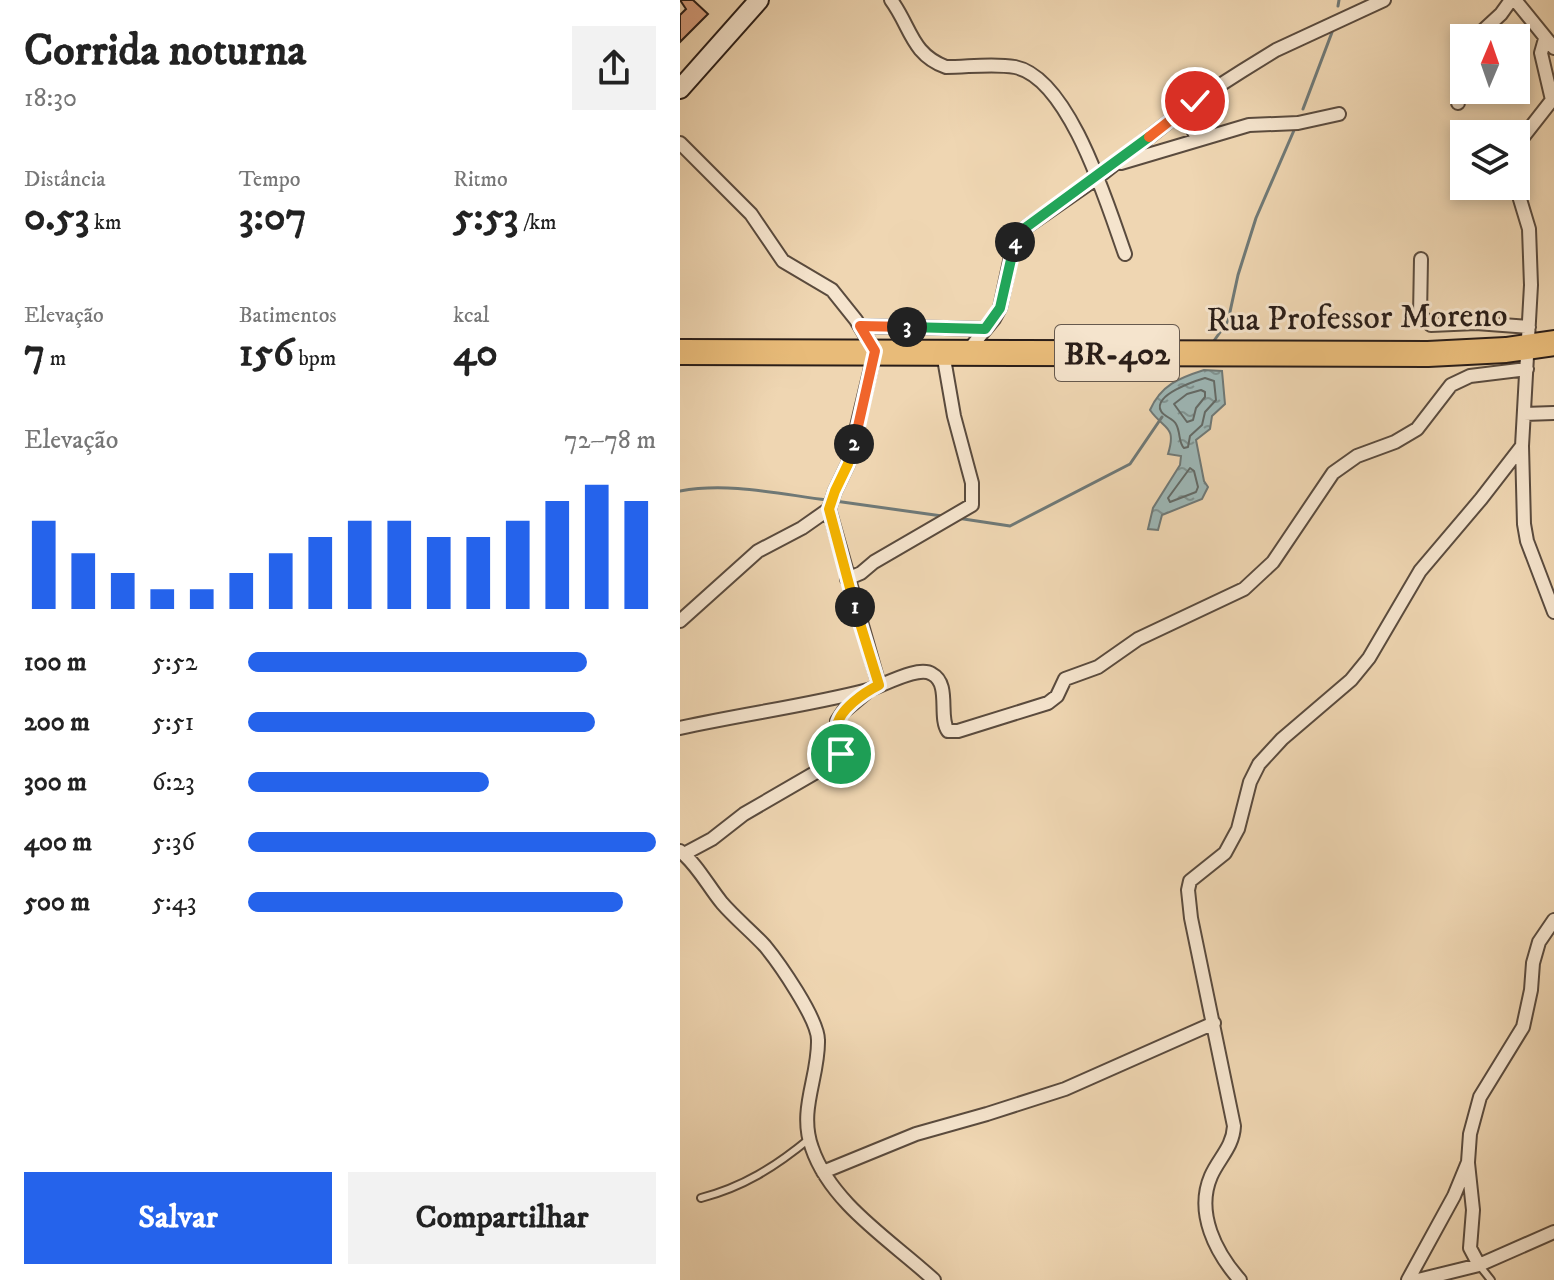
<!DOCTYPE html>
<html lang="pt">
<head>
<meta charset="utf-8">
<style>
	:root { --surface:#fff; --page:#f2f2f2; --text:#222; --muted:#767676; --accent:#2563eb }
	body { margin:0; font-family:"IM FELL DW Pica",serif; background:var(--page); color:var(--text); height:100vh; display:flex; flex-direction:column; font-size:30px; white-space:nowrap }
	* { box-sizing:border-box; margin:0 }
	p { font-size:26px; color:var(--muted) }
	.icon { flex:none; width:44px; height:44px; fill:none; stroke:currentColor; stroke-width:2; stroke-linecap:round; stroke-linejoin:round }
	.map { position:relative; flex:1; overflow:hidden }
	.details { display:flex; flex-direction:column; background:var(--surface); width:680px }
	.details>* { flex:none }
	.needle { width:52px; rotate:2deg }
	.fabs { position:absolute; left:770px; top:24px; display:grid; gap:16px }
	.fabs a { display:grid; place-items:center; width:80px; height:80px; border-radius:0px; background:var(--surface); box-shadow:0 4px 12px #0003; font-size:40px }
	.pin { position:absolute; display:grid; place-items:center; width:68px; height:68px; color:#fff; margin:-34px; border:4px solid #fff; border-radius:50%; box-shadow:0 2px 8px #0007 }
	.km { position:absolute; width:40px; height:40px; margin:-20px; border-radius:50%; background:#222; color:#fff; font-size:22px; line-height:40px; text-align:center }
	.round { display:grid; place-items:center; flex:none; width:84px; height:84px; border-radius:0px; background:var(--page) }
	.head { display:flex; align-items:center; justify-content:space-between; height:136px; padding:0 24px }
	h1 { font-size:44px; font-weight:700; line-height:60px }
	.metrics { display:grid; grid-template-columns:repeat(3,1fr); gap:12px; height:136px; padding:8px 24px }
	.metrics div { display:grid; align-content:center }
	.metrics b { font-size:40px; font-weight:700 }
	.metrics small { font-size:22px; font-weight:400 }
	.metrics p { font-size:22px }
	.chart { height:224px; padding:16px 24px }
	.chart p { display:flex; justify-content:space-between }
	.chart svg { width:100%; height:144px; margin-top:8px; stroke:var(--accent); stroke-width:6 }
	.action { display:flex; gap:16px; margin-top:auto; padding:16px 24px }
	.action a { flex:1; height:92px; border-radius:0px; background:var(--accent); color:#fff; font-size:32px; font-weight:700; line-height:92px; text-align:center }
	.action a+a { background:var(--page); color:var(--text) }
	ul { padding:0 24px; list-style:none; font-size:26px }
	li { display:grid; grid-template-columns:128px 96px 1fr; align-items:center; height:60px }
	li i { height:20px; border-radius:10px; background:var(--accent) }
	main { display:flex; flex:1; min-height:0 }
	.map>svg:first-child { display:block }
	.water { fill:url(#water-ripples); stroke:#6f7977; stroke-width:2 }
	.lines { fill:none; stroke-linecap:round; stroke-linejoin:round }
	.shore { stroke:#636a67; stroke-width:2 }
	.stream { stroke:#6f7977; stroke-width:3 }
	.building { fill:#d79f7e; stroke:#291d18; stroke-width:2 }
	.lane-casing { stroke:#5a4b3e; stroke-width:10 }
	.street-casing { stroke:#5a4b3e; stroke-width:16 }
	.secondary-casing { stroke:#291d18; stroke-width:22 }
	.highway-casing { stroke:#291d18; stroke-width:28 }
	.lane { stroke:#f5e4cd; stroke-width:6 }
	.street { stroke:#f5e4cd; stroke-width:12 }
	.secondary { stroke:#f5e4cd; stroke-width:18 }
	.highway { stroke:#e8bb79; stroke-width:24 }
	.split-1-casing { stroke:#fff; stroke-width:16 }
	.split-2-casing { stroke:#fff; stroke-width:16 }
	.split-3-casing { stroke:#fff; stroke-width:16 }
	.split-4-casing { stroke:#fff; stroke-width:16 }
	.split-5-casing { stroke:#fff; stroke-width:16 }
	.split-6-casing { stroke:#fff; stroke-width:16 }
	.split-1 { stroke:#f5b400; stroke-width:10 }
	.split-2 { stroke:#f5b400; stroke-width:10 }
	.split-3 { stroke:#f0652b; stroke-width:10 }
	.split-4 { stroke:#22a559; stroke-width:10 }
	.split-5 { stroke:#22a559; stroke-width:10 }
	.split-6 { stroke:#f0652b; stroke-width:10 }
	.labels { text-anchor:middle; stroke-width:6; stroke-linejoin:round; paint-order:stroke }
	.shield { fill:#f5e4cd; stroke:#66594e; stroke-width:2 }
	.shield-label { font-size:32px; font-weight:bold; fill:#291d18 }
	.street-label { font-size:34px; fill:#291d18; stroke:#f5e4cd }
</style>
</head>
<body>
<main>
<section class="details">
<div class="head"><div><h1>Corrida noturna</h1><p>18:30</p></div><a class="round"><svg class="icon" aria-label="share" viewBox="0 0 24 24"><path d="M12 15V3M7 8l5-5 5 5M5 13v7h14v-7"/></svg></a></div>
<div class="metrics">
<div><p>Distância</p><b>0.53<small> km</small></b></div>
<div><p>Tempo</p><b>3:07</b></div>
<div><p>Ritmo</p><b>5:53<small> /km</small></b></div>
</div>
<div class="metrics">
<div><p>Elevação</p><b>7<small> m</small></b></div>
<div><p>Batimentos</p><b>156<small> bpm</small></b></div>
<div><p>kcal</p><b>40</b></div>
</div>
<div class="chart"><p><span>Elevação</span>72–78 m</p>
<svg viewBox="0 0 160 44" preserveAspectRatio="none"><path d="M5 44V17M15 44V27M25 44V33M35 44V38M45 44V38M55 44V33M65 44V27M75 44V22M85 44V17M95 44V17M105 44V22M115 44V22M125 44V17M135 44V11M145 44V6M155 44V11"/></svg>
</div>
<ul>
<li><b>100 m</b>5:52<i style="width:83%"></i></li>
<li><b>200 m</b>5:51<i style="width:85%"></i></li>
<li><b>300 m</b>6:23<i style="width:59%"></i></li>
<li><b>400 m</b>5:36<i style="width:100%"></i></li>
<li><b>500 m</b>5:43<i style="width:92%"></i></li>
</ul>
<div class="action"><a>Salvar</a><a>Compartilhar</a></div>
</section>
<div class="map">
<svg width="874" height="1280" viewBox="0 0 874 1280">
	<defs>
		<pattern id="water-ripples" width="26" height="14" patternUnits="userSpaceOnUse" patternTransform="scale(2)"><rect width="26" height="14" fill="#9db7b6"/><path d="M2 4q2-2 4 0t4 0M15 11q2-2 4 0t4 0" fill="none" stroke="#809493"/></pattern>
	</defs>
	<rect width="100%" height="100%" fill="#efd6b2"/>
	<filter id="stains"><feTurbulence type="fractalNoise" baseFrequency=".0025" numOctaves="4"/><feColorMatrix values="0 0 0 0 .2 0 0 0 0 .09 0 0 0 0 .02 0 0 0 .5 -.17"/></filter>
	<radialGradient id="worn" r=".72"><stop offset=".6" stop-color="#630" stop-opacity="0"/><stop offset="1" stop-color="#630" stop-opacity=".3"/></radialGradient>
	<path class="water" d="M524 370 542 371 545 404 532 416 530 429 516 440 524 481 528 487 522 499 482 515 478 530 468 529 473 508 500 465 501 456 488 454C497 425 484 430 470 410 481 385 499 378 524 370Z"/>
	<g class="lines">
		<path class="shore" d="M525 378 534 381 536 400 525 412 522 425 510 436 508 447 504 448C498 442 501 433 496 424 493 418 484 417 481 411 472 395 515 381 525 378Z
			M521 390 525 392V397L516 408 513 420 507 422 494 404 507 394Z
			M510 468 514 471 518 487 516 492 490 502 488 498Z"/>
		<path class="stream" d="M658 6 659 0
			M623 109 654 27
			M531 345 548 321 558 275 576 218 615 128
			M0 491C48 482 99 494 147 500
			M155 501 262 516
			M277 518 330 526 450 464 482 417"/>
	</g>
	<path class="building" d="M0 0H13L28 14 0 42V15L6 9Z"/>
	<g class="lines">
		<defs>
			<path id="lane" d="M21 1198C63 1187 95 1167 129 1139
				M799 1265 811 1280"/>
			<path id="street" d="M211 0C231 27 231 54 266 67 288 67 313 63 335 67 390 78 428 207 445 254
				M835 0 874 48
				M795 38 821 14 831 0
				M778 103 779 64 784 52
				M503 110 518 140
				M0 143 71 214 103 261 152 290 176 320 195 351 168 464 155 491 149 509 199 685
				M836 146 872 100 861 53 865 39
				M441 163 569 125 618 123 659 114
				M836 186 849 229 851 285 842 446 844 524 847 541 874 612
				M741 259 740 315 751 325 796 323 849 327
				M180 326 305 329
				M286 353 314 319 320 308 333 247 345 228 417 178 515 101 562 71 596 50 704 0
				M844 414 874 413
				M167 579 181 573 194 562 292 505V483L274 416 263 353
				M0 621 78 551 122 528 149 509
				M0 728C62 714 126 706 188 690 203 686 238 665 252 674 271 684 258 717 268 731H278L368 703 377 696 385 679 418 667 458 639 564 589 593 562 653 473 677 456 715 442 737 429 771 385 790 376 847 369
				M0 851C17 864 28 886 42 903 55 918 71 931 85 946 99 963 138 1019 138 1040 139 1077 118 1110 132 1148 151 1204 212 1241 254 1280
				M4 854 32 839 64 814 157 760 161 751 157 721 163 712 188 691
				M788 1163 793 1210 790 1248 799 1265
				M143 1172 236 1134 307 1114 385 1089 534 1023
				M560 1280C536 1253 515 1213 531 1176 539 1158 553 1147 554 1126L511 918 508 890 510 881 545 853 558 829 570 782 579 764 602 739 671 680 689 658 740 571 801 499 842 446
				M728 1280 774 1196 788 1162 790 1134 800 1097 843 1027 851 990 853 963 859 942 874 920
				M738 1280 799 1265 874 1232"/>
			<path id="secondary" d="M0 89 79 0"/>
			<path id="highway" d="M0 352 748 354 826 350 874 343"/>
		</defs>
		<use href="#lane" class="lane-casing"/>
		<use href="#street" class="street-casing"/>
		<use href="#secondary" class="secondary-casing"/>
		<use href="#highway" class="highway-casing"/>
		<use href="#lane" class="lane"/>
		<use href="#street" class="street"/>
		<use href="#secondary" class="secondary"/>
		<use href="#highway" class="highway"/>
	</g>
	<g class="lines">
		<defs>
			<path id="split-1" d="M161 754C161 745 156 736 157 727 158 710 185 692 199 685L175 607"/>
			<path id="split-2" d="M174 444 168 464 155 491 149 509 175 607"/>
			<path id="split-3" d="M174 444 195 351 180 326 227 327"/>
			<path id="split-4" d="M227 327 305 329 320 308 335 242"/>
			<path id="split-5" d="M335 242 345 228 469 137"/>
			<path id="split-6" d="M469 137 515 101"/>
		</defs>
		<use href="#split-1" class="split-1-casing"/>
		<use href="#split-2" class="split-2-casing"/>
		<use href="#split-3" class="split-3-casing"/>
		<use href="#split-4" class="split-4-casing"/>
		<use href="#split-5" class="split-5-casing"/>
		<use href="#split-6" class="split-6-casing"/>
		<use href="#split-1" class="split-1"/>
		<use href="#split-2" class="split-2"/>
		<use href="#split-3" class="split-3"/>
		<use href="#split-4" class="split-4"/>
		<use href="#split-5" class="split-5"/>
		<use href="#split-6" class="split-6"/>
	</g>
	<g class="labels">
		<rect class="shield" x="375" y="325" width="124" height="56" rx="6"/>
		<g class="shield-label">
			<text x="437" y="364">BR-402</text>
		</g>
		<g class="street-label">
			<text transform="translate(677 316) rotate(-1)" y="12">Rua Professor Moreno</text>
		</g>
	</g>
	<rect width="100%" height="100%" filter="url(#stains)"/>
	<rect width="100%" height="100%" fill="url(#worn)"/>
</svg>
<div class="fabs">
<a><svg class="needle" viewBox="-14 -14 28 28"><path d="M0-13l5 13h-10z" fill="#e53935"/><path d="M0 13l5-13h-10z" fill="#767676"/></svg></a>
<a><svg class="icon" aria-label="layers" viewBox="0 0 24 24"><path d="M12 4l9 5-9 5-9-5zM3 14l9 5 9-5"/></svg></a>
</div>
<div class="pin" style="left:161px;top:754px;background:#1e9e55"><svg class="icon" aria-label="arrive" viewBox="0 0 24 24"><path d="M6 21V4h12l-3 4 3 4H6"/></svg></div>
<div class="pin" style="left:515px;top:101px;background:#d93025"><svg class="icon" aria-label="check" viewBox="0 0 24 24"><path d="M5 12l5 5 9-10"/></svg></div>
<b class="km" style="left:175px;top:607px">1</b>
<b class="km" style="left:174px;top:444px">2</b>
<b class="km" style="left:227px;top:327px">3</b>
<b class="km" style="left:335px;top:242px">4</b>
</div>
</main>
</body>
</html>
